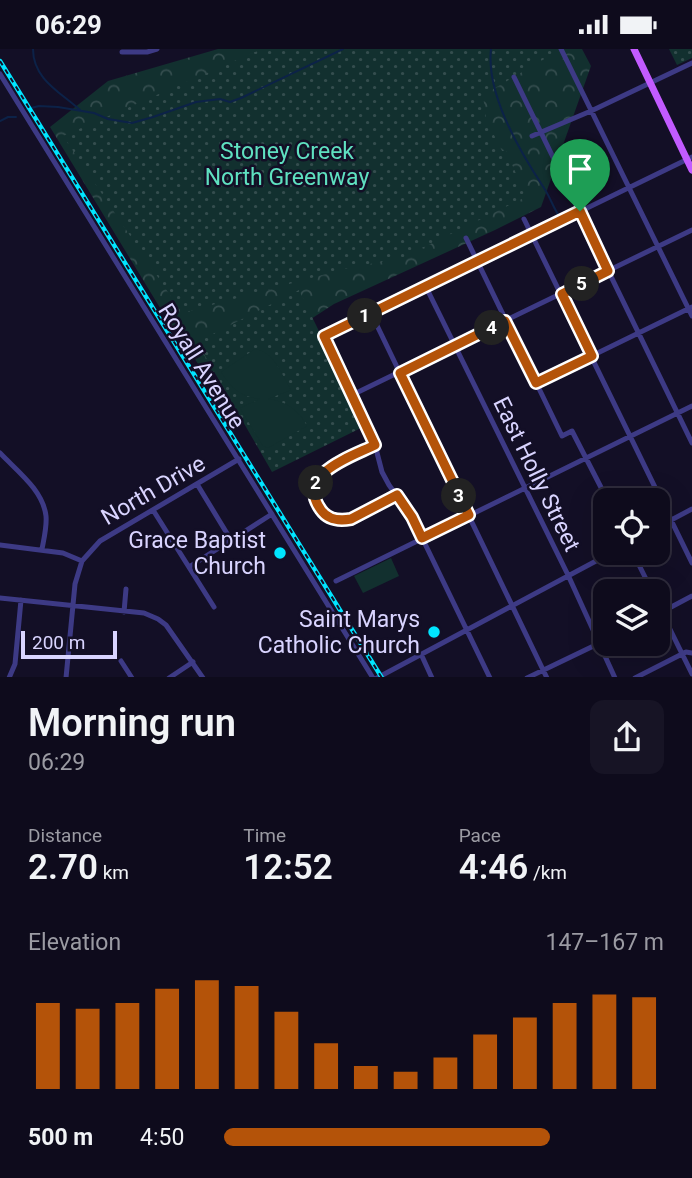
<!DOCTYPE html>
<html lang="en">
<head>
<meta charset="utf-8">
<style>
	:root { --surface:#0e0b1c; --page:#171425; --text:#f1f3f6; --muted:#9b9ba3; --line:#2e2b3b; --accent:#b45309 }
	body { margin:0; font-family:Roboto,sans-serif; background:var(--page); color:var(--text); height:100vh; display:flex; flex-direction:column; font-size:26px; white-space:nowrap }
	* { box-sizing:border-box; margin:0 }
	p { font-size:23px; color:var(--muted) }
	.icon { flex:none; width:38px; height:38px; fill:none; stroke:currentColor; stroke-width:2; stroke-linecap:round; stroke-linejoin:round }
	.map { position:relative; height:628px; overflow:hidden }
	.side { display:flex; flex-direction:column; background:var(--surface); flex:1 }
	.side>* { flex:none }
	.fabs { position:absolute; left:593px; top:439px; display:grid; gap:14px }
	.fabs a { display:grid; place-items:center; width:77px; height:77px; border-radius:14px; background:var(--surface); box-shadow:0 7px 28px #0002,0 0 0 2px var(--line); font-size:35px }
	.scale { position:absolute; left:21px; bottom:18px; width:96px; box-sizing:border-box; padding-left:7px; border:4px solid #d9d4ff; border-top:0; font-size:19px; line-height:24px; white-space:nowrap; color:#d9d4ff; -webkit-text-stroke:5px #130f26; paint-order:stroke }
	.pin { position:absolute; display:grid; place-items:center; width:60px; height:60px; color:#fff; margin:-72px -30px; border-radius:50% 50% 50% 0; rotate:-45deg; box-shadow:0 0 7px #0007 }
	.pin .icon { rotate:45deg }
	.km { position:absolute; width:35px; height:35px; margin:-18px; border-radius:50%; background:#222; color:#fff; font-size:19px; line-height:35px; text-align:center }
	.round { display:grid; place-items:center; flex:none; width:74px; height:74px; border-radius:14px; background:var(--page) }
	.headline { display:flex; align-items:center; justify-content:space-between; height:119px; padding:0 28px }
	h1 { font-size:38px; font-weight:600; line-height:52px }
	.stats { display:grid; grid-template-columns:repeat(3,1fr); gap:10px; height:119px; padding:7px 28px }
	.stats div { display:grid; align-content:center }
	.stats b { font-size:35px; font-weight:600 }
	.stats small { font-size:19px; font-weight:400 }
	.stats p { font-size:19px }
	.chart { height:196px; padding:14px 28px }
	.chart p { display:flex; justify-content:space-between }
	.chart svg { width:100%; height:126px; margin-top:7px; stroke:var(--accent); stroke-width:6 }
	ul { padding:0 28px; list-style:none; font-size:23px }
	li { display:grid; grid-template-columns:112px 84px 1fr; align-items:center; height:52px }
	li i { height:18px; border-radius:9px; background:var(--accent) }
	.status { display:flex; justify-content:space-between; align-items:center; height:49px; padding:0 35px; background:var(--surface); direction:ltr }
	.status svg { height:19px; fill:currentColor }
	.map>svg:first-child { display:block }
	.forest { fill:url(#forest-crowns) }
	.park { fill:url(#park-dots) }
	.pitch { fill:#12302f }
	.lines { fill:none; stroke-linecap:round; stroke-linejoin:round }
	.stream { stroke:#0c2248; stroke-width:2 }
	.minor { stroke:#3d3a85; stroke-width:5 }
	.major { stroke:#c25bff; stroke-width:7 }
	.rail-casing { stroke:#00e5ff; stroke-width:4.5 }
	.rail { stroke:#130f26; stroke-width:2; stroke-dasharray:5; stroke-linecap:butt }
	.route-casing { stroke:#fff; stroke-width:14 }
	.route { stroke:#b45309; stroke-width:9 }
	.poi-dot { fill:#00e5ff; stroke:#130f26; stroke-width:2.5 }
	.labels { text-anchor:middle; stroke-width:5; stroke-linejoin:round; paint-order:stroke }
	.park-label { font-size:23px; fill:#5fe0c0; stroke:#130f26 }
	.street-label { font-size:23px; fill:#d9d4ff; stroke:#130f26 }
	.poi-label { font-size:23px; fill:#d9d4ff; stroke:#130f26; text-anchor:end }
</style>
</head>
<body>
<div class="status"><b>06:29</b><svg viewBox="0 0 49 12"><path d="M0 12V9h3v3zM5 12V6h3v6zM10 12V3h3v9zM15 12V0h3v12zM26 1h20v11H26zM47 4h2v5h-2z"/></svg></div>
<div class="map">
<svg width="692" height="629" viewBox="0 0 692 629">
	<defs>
		<pattern id="forest-crowns" width="20" height="18" patternUnits="userSpaceOnUse" patternTransform="scale(1.75)"><rect width="20" height="18" fill="#12302f"/><path d="M2 6a3 3 0 1 1 6 0M12 15a3 3 0 1 1 6 0" fill="none" stroke="#344d4e"/></pattern>
		<pattern id="park-dots" width="8" height="8" patternUnits="userSpaceOnUse" patternTransform="scale(1.75)"><rect width="8" height="8" fill="#12302f"/><path d="M2 2h.1M6 6h.1" fill="none" stroke="#344d4e" stroke-width="1.8" stroke-linecap="round"/></pattern>
	</defs>
	<rect width="100%" height="100%" fill="#130f26"/>
	<path class="forest" d="M218 0H582L591 17 541 158 495 181 334 255 251 309 206 326 168 272 50 78 108 32Z"/>
	<path class="park" d="M262 0H557L558 2 483 46 486 70 502 102H506L518 129 528 147 402 209 348 219 182 264 63 87Z
		M669 0H692V9L677 16Z
		M299 241 365 377 272 423 197 293Z"/>
	<path class="pitch" d="M255 300C274 302 282 326 291 341L268 350C286 352 299 361 307 377L268 399 263 397 240 359 260 350C241 348 231 339 221 323Z
		M391 509 399 527 363 544 354 527Z"/>
	<g class="lines">
		<path class="stream" d="M33 0C33 30 60 43 80 61
			M491 0C486 44 520 103 544 139 550 148 553 158 559 167
			M27 60 39 57 58 58 94 64 108 70 132 74 153 68 196 53 220 50 230 53 241 49 343 0
			M0 72 8 68H16"/>
		<path class="minor" d="M561 0 692 267
			M122 3H147L157 0
			M0 25 373 629
			M514 28 692 394
			M532 87 591 62 692 14
			M524 170 692 514
			M466 189 562 387 572 382 608 452
			M426 238 568 526 615 629
			M371 264 547 629
			M536 334 692 258
			M352 346 692 181
			M375 396C359 404 334 413 321 426 311 436 313 456 324 466 331 472 342 471 351 469L397 446
			M0 404C17 422 43 441 46 467 47 478 44 489 42 500
			M197 435 231 491
			M153 461 214 558
			M658 478 692 460
			M0 496 63 504 82 512
			M633 504 652 542
			M189 518 272 465
			M336 532 692 357
			M0 549 144 564 158 570 166 576 203 629
			M658 556 692 625
			M124 563 126 540
			M658 565 692 547
			M421 605 432 629
			M121 612 132 629
			M9 629 15 615 21 551
			M66 629 75 535 82 512 100 492 239 410
			M169 629 193 613
			M377 629 611 504
			M490 629 412 468 389 436 382 423 375 396 324 287 692 108
			M527 629 606 591
			M635 629 686 603 692 604"/>
		<path class="major" d="M634 0 692 121"/>
		<defs>
			<path id="rail" d="M0 12 382 629"/>
		</defs>
		<use href="#rail" class="rail-casing"/>
		<use href="#rail" class="rail"/>
	</g>
	<g class="lines">
		<defs>
			<path id="route" d="M580 162 608 222 562 245 592 307 536 334 505 272 400 324 469 466 422 489 412 468 397 446 351 470C340 472 328 471 321 461 295 425 351 408 375 396L324 287Z"/>
		</defs>
		<use href="#route" class="route-casing"/>
		<use href="#route" class="route"/>
	</g>
	<g class="poi-dot">
		<circle cx="280" cy="504" r="7"/>
		<circle cx="434" cy="583" r="7"/>
	</g>
	<g class="labels">
		<g class="park-label">
			<text x="287" y="110">Stoney Creek<tspan x="287" dy="26">North Greenway</tspan></text>
		</g>
		<g class="street-label">
			<text transform="translate(202 317) rotate(58)" y="8">Royall Avenue</text>
			<text transform="translate(537 425) rotate(64)" y="8">East Holly Street</text>
			<text transform="translate(153 441) rotate(-30)" y="8">North Drive</text>
		</g>
		<g class="poi-label">
			<text x="266" y="499">Grace Baptist<tspan x="266" dy="26">Church</tspan></text>
			<text x="420" y="578">Saint Marys<tspan x="420" dy="26">Catholic Church</tspan></text>
		</g>
	</g>
</svg>
<div class="fabs">
<a><svg class="icon" aria-label="locate" viewBox="0 0 24 24"><circle cx="12" cy="12" r="6"/><path d="M12 2v4M12 18v4M2 12h4M18 12h4"/></svg></a>
<a><svg class="icon" aria-label="layers" viewBox="0 0 24 24"><path d="M12 4l9 5-9 5-9-5zM3 14l9 5 9-5"/></svg></a>
</div>
<div class="scale">200 m</div>
<div class="pin" style="left:580px;top:162px;background:#1e9e55"><svg class="icon" aria-label="arrive" viewBox="0 0 24 24"><path d="M6 21V4h12l-3 4 3 4H6"/></svg></div>
<b class="km" style="left:365px;top:267px">1</b>
<b class="km" style="left:316px;top:434px">2</b>
<b class="km" style="left:459px;top:447px">3</b>
<b class="km" style="left:492px;top:279px">4</b>
<b class="km" style="left:582px;top:235px">5</b>
</div>
<section class="side">
<div class="headline"><div><h1>Morning run</h1><p>06:29</p></div><a class="round"><svg class="icon" aria-label="share" viewBox="0 0 24 24"><path d="M12 15V3M7 8l5-5 5 5M5 13v7h14v-7"/></svg></a></div>
<div class="stats">
<div><p>Distance</p><b>2.70<small> km</small></b></div>
<div><p>Time</p><b>12:52</b></div>
<div><p>Pace</p><b>4:46<small> /km</small></b></div>
</div>
<div class="chart"><p><span>Elevation</span>147–167 m</p>
<svg viewBox="0 0 160 44" preserveAspectRatio="none"><path d="M5 44V14M15 44V16M25 44V14M35 44V9M45 44V6M55 44V8M65 44V17M75 44V28M85 44V36M95 44V38M105 44V33M115 44V25M125 44V19M135 44V14M145 44V11M155 44V12"/></svg>
</div>
<ul>
<li><b>500 m</b>4:50<i style="width:74%"></i></li>
</ul>
</section>
</body>
</html>
